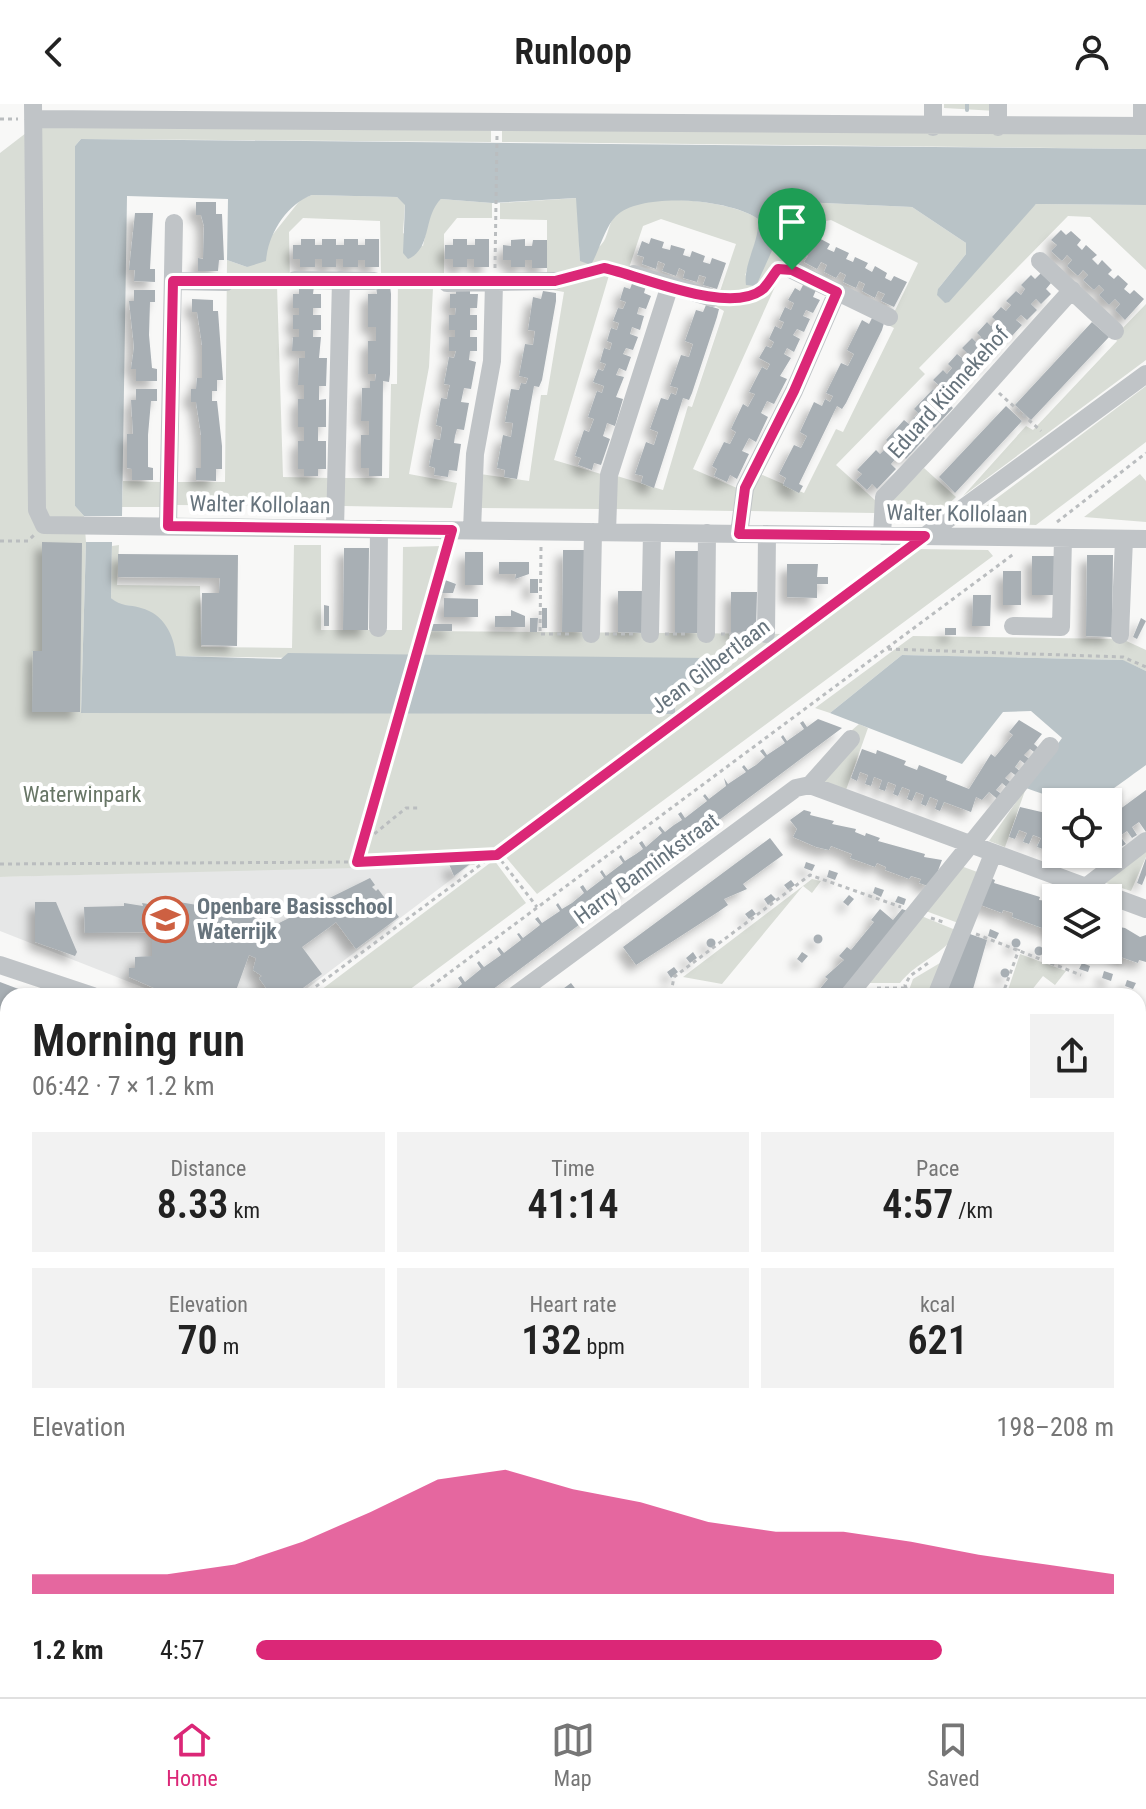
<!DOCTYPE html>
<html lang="en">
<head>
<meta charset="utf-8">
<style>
	:root { --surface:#fff; --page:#f2f2f2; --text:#222; --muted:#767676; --line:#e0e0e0; --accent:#db2777 }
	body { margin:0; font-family:"Roboto Condensed",sans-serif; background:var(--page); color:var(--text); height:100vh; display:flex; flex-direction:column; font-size:30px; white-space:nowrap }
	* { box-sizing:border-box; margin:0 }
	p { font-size:26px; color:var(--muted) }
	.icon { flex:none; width:44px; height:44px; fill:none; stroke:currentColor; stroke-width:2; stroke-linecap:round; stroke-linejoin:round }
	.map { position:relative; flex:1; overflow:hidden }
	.side { position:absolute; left:0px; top:884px; width:1146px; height:710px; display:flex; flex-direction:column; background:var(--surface); border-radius:24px 24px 0 0; box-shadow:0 2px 6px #0004 }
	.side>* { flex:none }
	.tools { position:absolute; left:1042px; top:684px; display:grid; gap:16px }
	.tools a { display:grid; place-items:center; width:80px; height:80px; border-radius:0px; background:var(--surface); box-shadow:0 2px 6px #0004; font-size:40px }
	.pin { position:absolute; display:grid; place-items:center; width:68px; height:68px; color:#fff; margin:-82px -34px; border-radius:50% 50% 50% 0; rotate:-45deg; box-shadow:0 0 8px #0007 }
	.pin .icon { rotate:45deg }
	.round { display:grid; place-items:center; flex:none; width:84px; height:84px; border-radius:0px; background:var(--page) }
	.head { display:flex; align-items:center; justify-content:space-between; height:136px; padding:0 32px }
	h1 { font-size:44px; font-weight:600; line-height:60px }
	.metrics { display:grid; grid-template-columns:repeat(3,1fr); gap:12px; height:136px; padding:8px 32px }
	.metrics div { display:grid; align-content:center; border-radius:0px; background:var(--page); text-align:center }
	.metrics b { font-size:40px; font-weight:600 }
	.metrics small { font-size:22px; font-weight:400 }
	.metrics p { font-size:22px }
	.chart { height:224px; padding:16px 32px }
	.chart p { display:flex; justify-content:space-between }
	.chart svg { width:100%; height:144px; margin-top:8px; fill:var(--accent); opacity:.7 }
	ul { padding:0 32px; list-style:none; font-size:26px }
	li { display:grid; grid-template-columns:128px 96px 1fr; align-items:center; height:60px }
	li i { height:20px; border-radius:10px; background:var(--accent) }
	header { display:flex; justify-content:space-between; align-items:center; height:104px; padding:0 32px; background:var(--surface); font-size:36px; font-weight:600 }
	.tabs { display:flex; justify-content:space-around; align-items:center; height:112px; border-top:2px solid var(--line); background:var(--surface); font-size:22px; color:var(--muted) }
	.tabs a { display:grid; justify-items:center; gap:4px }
	.tabs .on { color:var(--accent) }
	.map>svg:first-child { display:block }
	.built { fill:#e6e7e7 }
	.green { fill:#d9ddd6 }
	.water { fill:#b9c3c7 }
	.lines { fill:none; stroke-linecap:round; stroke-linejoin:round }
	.stream { stroke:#b9c3c7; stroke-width:4 }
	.building { fill:#a8afb4; filter:url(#shadow) }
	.path { stroke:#babdbf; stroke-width:3; stroke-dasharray:4 4; stroke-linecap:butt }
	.minor { stroke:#c0c4c7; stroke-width:18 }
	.route-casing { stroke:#fff; stroke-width:16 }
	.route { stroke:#db2777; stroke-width:10 }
	.labels { text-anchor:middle; stroke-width:8; stroke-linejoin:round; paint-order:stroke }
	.street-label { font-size:22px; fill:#67747d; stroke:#fff }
	.park-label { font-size:22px; fill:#687666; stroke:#fff }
	.poi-label { font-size:22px; font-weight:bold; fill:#67747d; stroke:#fff; text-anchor:start }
</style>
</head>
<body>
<header><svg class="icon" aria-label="back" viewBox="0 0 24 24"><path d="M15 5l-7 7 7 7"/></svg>Runloop<svg class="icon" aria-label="person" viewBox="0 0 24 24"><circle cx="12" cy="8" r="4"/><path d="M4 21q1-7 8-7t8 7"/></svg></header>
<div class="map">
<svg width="1146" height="1593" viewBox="0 0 1146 1593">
	<defs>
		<filter id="shadow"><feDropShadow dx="-7" dy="7" stdDeviation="4" flood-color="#0004"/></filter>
	</defs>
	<rect width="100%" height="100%" fill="#f8f8f7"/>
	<path class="built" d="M473 759 297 892H165L0 827V773Z
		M1146 1161V1593H755L760 1586H1138V1171Z"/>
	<path class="green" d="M944 0H996V7L944 4Z
		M39 19 491 23V38L81 35 75 42V402L84 412 86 438 81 608 674 610V593L711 560 175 552 132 502 119 501 111 494 112 442 119 441 117 481 200 482 201 543 292 544 294 441H321V526H402L403 443 442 442 418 527 788 530 675 610 474 761 0 773V49Z
		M502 23 1146 31V45L502 38Z
		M312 91 397 93 405 100 403 129 423 142 431 104 441 95 492 99V114H457L444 130V184H433L429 263 409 370 457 379 452 404 344 402V374H389L391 280H397L398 172 381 171 380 117 303 114 289 128 290 181H277L283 373 329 374V402L175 401V378H225L227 156 247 163 301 95Z
		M577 94 580 157C588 151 599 145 604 137 608 130 609 120 614 113 636 85 732 96 758 115L759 127 745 172 793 101 802 98 912 103 966 139V150L938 185 1036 100 1146 101V166L1090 113 1068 112 919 264 925 270 836 361 876 397 875 409 749 407 750 392 760 370 804 389 836 325 843 328 894 224 888 221 918 159 831 116 811 120 793 158 787 156 693 365 737 384 733 407 615 405 617 372 663 386 688 302 692 303 724 207 715 202 736 140 661 115 643 122 626 173 610 168 554 356 601 370V405L480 404V370L529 377 541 291H547L564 188 547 185V116L500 115V99Z
		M1146 200V256L963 392 1026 322 1033 326 1117 237 1114 233Z
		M1146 282V338L1036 421 984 419 977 409Z
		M924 364 956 393 938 410H889L890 397Z
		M1140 370 1146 377V418L1084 413Z
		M123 377 160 378V403H122Z
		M916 445 988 446 993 452 537 790 504 751Z
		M913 532 1122 535 1146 546V567L1122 556 902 551 830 609 815 604Z
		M859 620 868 624 846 686 820 676 836 640Z
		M1026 684 1005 743 989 737Z
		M1146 743V753L1131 787 1106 779Z
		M494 756 526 799 401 892H313Z
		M961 762 980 769 961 820 923 806Z
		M812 775 821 777 812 789 803 782 722 880 683 873Z
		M919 811 958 827C944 851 917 857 900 879H864Z
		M1020 850 1066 867 1055 881 1043 872 1027 892H1006Z
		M945 856 930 892H913L909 886 913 875Z
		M8 1126V1187L0 1193V1132Z
		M0 1507 8 1509V1583L0 1593Z
		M96 1586H157L163 1588 159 1593H106Z
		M576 1586H614L636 1593H585Z
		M666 1586H730L731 1588 729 1593H664Z
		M792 1586H847L868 1593H786Z
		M931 1586H1000L1021 1593H952Z"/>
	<path class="water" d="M81 35 1146 45V101L1036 100 949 198 945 199 937 191 938 185 966 150V139L912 103 802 98 793 100 756 182 746 181C743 159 760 138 758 115 731 95 641 87 616 112 605 123 599 147 591 161L580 157 576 94 492 99 441 95C423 112 432 145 408 155L403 149 405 101 397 93 312 91C287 100 268 130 266 157L247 163 227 156 228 95 127 92 122 412H84L75 402V42Z
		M86 438H112L111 494C121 503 129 500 141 504 164 510 174 531 176 552L281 555 288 549 707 554 711 560 675 593V610L81 609Z
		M902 551 1123 556 1146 567V661C1091 700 1093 708 1026 684L1062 634 1031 607 1003 608 962 660 830 609Z
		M1146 1075V1152L1138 1162V1085Z
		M0 1281 8 1285V1343L0 1341Z
		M730 1586H792L786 1593H729Z
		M847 1586H931L952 1593H868Z"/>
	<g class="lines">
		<path class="stream" d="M967 6V0"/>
	</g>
	<path class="building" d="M196 98H216V110H222L224 156H219L218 167H198V154L203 155 204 122 201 111H196Z
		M135 109H153L150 165H155V178L134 177 135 166H129Z
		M1061 126 1066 131 1071 127 1081 136 1077 141 1082 146 1086 141 1097 151 1092 155 1098 161 1102 156 1112 166 1108 170 1114 175 1118 171 1128 180 1124 185 1130 190 1134 186 1144 195 1125 216 1115 206 1120 200 1115 195 1109 201 1099 191 1104 186 1099 181 1094 186 1083 176 1088 171 1083 166 1078 172 1067 162 1072 156 1067 151 1062 157 1051 147 1057 141 1051 136Z
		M817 133 830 140 827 145 834 148 836 143 849 149 846 155 853 158 855 153 868 159 865 164 872 168 875 162 887 169 885 174 891 177 894 172 907 178 894 203 881 197 885 190 878 187 875 194 862 187 865 180 859 177 856 184 843 178 846 171 840 168 836 174 824 168 827 161 821 158 817 165 804 158 808 152 801 148 807 135 814 139Z
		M651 134 664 138 662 144 670 146 671 141 685 145 683 151 690 153 692 147 705 152 703 158 710 160 712 154 726 159 717 185 703 181 706 173 699 171 697 178 683 174 685 167 679 164 676 172 662 167 665 160 658 157 656 165 642 160 644 153 637 151 642 137 649 140Z
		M301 135H315V141H322V135H336V141H344V135H358V141H365V135H379V163H365V156H358V163H343V155H336V163H322V155H315V163H300V155H293V141H301Z
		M453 135H467V141H475V135H489V163H474V155H467V163H453V155H445V141H453Z
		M525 135V142H532L533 136H547V164H532V156H525V163H511V156H503V141L511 142V136Z
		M1041 169 1051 179 1046 185 1051 190 1041 200 1036 195 1031 200 1037 206 1027 216 1021 211 1016 216 1022 221 1012 232 1006 227 1001 232 1007 237 997 248 992 243 987 248 993 253 983 263 977 258 972 263 978 269 968 279 962 274 957 279 963 284 948 299 953 304 934 324 929 319 919 329 925 334 906 355 900 350 891 360 896 365 877 385 872 380 867 386 856 376 862 370 857 366 876 346 880 350 890 340 886 336 904 316 909 320 918 309 914 305 933 285 937 289 942 284 933 276 943 266 947 270 952 264 948 260 957 250 962 254 967 249 962 244 972 234 976 238 981 233 977 229 987 218 991 222 996 217 992 213 1001 203 1006 207 1011 201 1006 197 1016 187 1021 191 1025 185 1021 181 1031 171 1035 175Z
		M633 177 646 182 644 189 651 192 646 205 639 203 637 210 644 212 640 226 632 223 630 230 638 233 633 246 626 244 623 250 631 253 626 267 619 264 616 271 624 273 616 293 623 295 615 322 607 319 605 326 603 332 610 335 601 361 594 359 592 366 578 361 581 354 575 352 584 326 589 328 594 315 588 313 597 287 602 289 604 282 593 278 598 265 603 267 606 260 600 258 604 244 610 246 612 239 607 237 611 224 617 226 619 219 613 217 618 204 623 205 626 198 620 196 624 183 630 185Z
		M804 179 816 186 813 193 820 196 813 209 806 206 803 212 810 215 804 228 797 225 793 231 800 235 794 248 787 244 784 250 791 254 780 272 787 275 774 300 767 297 761 309 768 313 756 338 749 334 742 347 749 350 737 375 730 371 727 378 714 372 717 365 712 362 724 338 730 340 736 328 731 325 743 300 748 303 755 290 749 288 762 263 767 266 770 260 759 254 766 242 771 244 774 238 769 235 775 222 781 225 784 218 779 216 785 203 791 206 794 199 788 196 795 184 800 187Z
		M299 182H314L313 190H321V204H313V211H321V226H313V233H321L319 254H327L326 282H319V296L326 295V323H318V337H326V365H318V372H304V365H298V337H304V323H298V295H304V281H298L299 254H305V247H292L293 233H299V225H293V211H299V204H293V190H299Z
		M376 182H390L391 190 390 270 389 278 383 277 382 372H369V364H361V331H369V317H361L362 284H370V277H375L376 270H368V237H376V223H368V190H377Z
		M456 182H470V190H478L477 204H470V211H477V226H470V233H477V247H470L469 256 476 258 471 285 464 284 461 298 469 299 464 326 457 325 455 332 454 339 461 340 457 367 449 366 448 373 434 371 435 364 429 362 434 335 440 336 442 323 436 321 441 294 447 295 448 288 450 281 444 280 449 253 454 254 456 247H449V233H455V226H449V211H455L456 204H450V190H456Z
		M134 186H155V198H150L149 231 152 264 157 265V277H136V265H131L134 243 129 197H134Z
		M543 187 556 189V197L542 276 539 283 534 282 517 375 504 373 505 366 497 364 503 331 511 333 513 319 505 318 511 285 519 286 521 279 526 280 528 274 519 272 525 240 533 241 535 227 528 226 533 193 541 195Z
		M192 195 213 196V207H218L223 276H217V287H212V297H217L222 342V365H216V377L196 376V364H201V331L196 298H191V285H196L197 274H202V241L197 208H192Z
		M706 201 719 205 717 213 692 289 689 296 683 294 654 384 641 379 643 372 635 370 646 338 654 341 658 328 650 325 661 294 668 296 671 289 676 291 678 284 670 282 681 251 689 253 693 240 685 237 696 206 703 208Z
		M872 214 884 219 882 226 846 299 842 305 837 302 834 308 799 380 803 382 799 389 783 381 786 374 779 370 794 341 801 344 807 332 800 328 814 298 822 302 825 295 830 298 833 292 826 289 841 259 848 262 854 250 847 246 862 216 869 220Z
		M1092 218 1109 233 1031 316 1015 301Z
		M136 285H157V297H151L148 331V363L153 364V376H132V365L127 364V330H133L131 296H136Z
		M1006 302 1022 317 955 389 939 373Z
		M42 438 82 439 80 608H32L33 547H42Z
		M344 444H369L368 526H343Z
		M563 446H588L587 528H562Z
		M675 447H701L700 529H675Z
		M465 448H483V481H465Z
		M118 450 238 451 237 542 201 541 202 489H219L220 474 118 473Z
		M1087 451H1113L1112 533 1086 532Z
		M1032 452H1055V491H1032Z
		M499 458H529V470L515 475 516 470H499Z
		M787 460H818L817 473H828V480H817V494L787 493Z
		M1003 467H1021V501H1003Z
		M530 475H538V489H530Z
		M445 476 456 480 453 489H441Z
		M618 487H644V529L618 528Z
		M731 488H757L756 530 731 529Z
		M973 491H991L990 522H972Z
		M444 494 478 495V513H444Z
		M324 501 329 502V522H324Z
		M542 504H547V524H542Z
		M511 506 525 512V523H495V512H511Z
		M530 514H538L537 528H530Z
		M1141 514 1146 517 1137 535 1133 533Z
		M433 520H452V527H430Z
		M945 524H956V531H945Z
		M818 615 842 624 484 892H448L462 880 458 874 461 872 465 878 481 865 477 859 479 857 484 863 501 851 497 845 499 843 504 849 521 836 517 830 519 829 523 834 531 828 540 821 535 815 538 813 542 819 560 807 556 801 558 799 562 805 572 799 584 789 580 783 583 781 587 787 604 774 600 768 602 766 606 772 623 759 619 753 621 751 625 757 636 750 643 745 639 739 642 737 646 743 662 729 658 724 660 722 665 728 674 721 682 716 678 710 681 708 685 714 707 697 703 692 705 690 709 695 726 682 724 674 728 680 746 668 742 663 744 661 748 666 756 661 765 653 760 647 763 645 767 651 785 639 781 633 783 631 787 637 804 625 800 619 803 617 807 623Z
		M1019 616 1042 630 1034 640 1041 646 1037 650 1030 645 1024 651 1032 657 1028 662 1020 656 1015 663 1022 669 1018 673 1011 668 1005 674 1013 680 1009 685 1002 679 996 686 1004 692 1000 697 989 688 982 696 976 693 971 708 944 698 940 707 935 705 938 696 930 693 926 702 921 700 924 691 916 688 912 697 907 695 910 686 902 683 898 692 893 690 896 681 888 678 885 687 879 685 882 676 874 673 871 682 865 680 868 671 860 668 857 677 851 674 862 645 876 650 877 646 906 657 904 661 917 666 919 661 947 672 946 676 969 685 991 650 995 653 1013 631 1009 628Z
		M1146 686V728L1139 718 1132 723 1137 731 1132 734 1127 727 1120 732 1126 740 1121 743 1108 726V714Z
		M1020 703 1050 710 1049 714 1056 717V750L1051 748 1054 739 1046 736 1043 745 1037 743 1041 734 1033 731 1029 740 1023 738 1027 729 1019 726 1015 735 1009 733Z
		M804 706 811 708 810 711 834 717 832 720 856 725 855 728 865 732 866 729 880 734 878 737 925 750 924 753 942 756 933 780 931 783 919 779 921 775 911 772 909 775 885 766 886 763 877 759 875 763 850 754 852 750 831 742 829 746 816 743 793 733 797 725 790 716Z
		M770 734 783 751 743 780 747 785 724 795 728 801 718 808 636 861 623 843Z
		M1146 754V771L1142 781 1137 779Z
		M806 758 815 761 812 767 804 764Z
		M449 760H470L454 772Z
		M829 766 838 769 835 776 827 773Z
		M988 773 995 776 994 779 1040 793 1039 796 1056 798V829L1012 813 1013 809 1003 806 1002 809 978 800Z
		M370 774 375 781 372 783 376 787 378 785 399 813 356 845 336 818 331 822 302 843 322 870 292 892H272L259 874 262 872 253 866 256 854 249 851 234 892H172L129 873V864H135V853L152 852V828L85 829 84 803 124 802V799L143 802 142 799 161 802V798L179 802V798L197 801V798L265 797 259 816 275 821Z
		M791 776 795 781 788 786 784 781Z
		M875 783 884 786 881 793 873 789Z
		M771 790 776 795 768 801 764 795Z
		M849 791 854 795 848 802 843 798Z
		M898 792 906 795 904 801 895 798Z
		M35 798H56L77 848 75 852 35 838Z
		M752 805 756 810 749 815 745 810Z
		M880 805 893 816 902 805 910 808 842 892H814L828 875 825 873 844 856 839 852 847 843 851 846 874 818 871 816Z
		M1108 821 1125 824 1140 833 1146 831V858L1139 856 1138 859 1115 851 1116 847 1108 844Z
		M990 825 999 829 996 835 988 832Z
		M967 829 987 836 971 892H944Z
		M813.5 835a4.5 4.5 0 1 1 9 0a4.5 4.5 0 1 1-9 0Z
		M1011.5 839a4.5 4.5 0 1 1 9 0a4.5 4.5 0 1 1-9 0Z
		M706.5 839a4.5 4.5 0 1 1 9 0a4.5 4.5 0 1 1-9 0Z
		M1034.5 847a4.5 4.5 0 1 1 9 0a4.5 4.5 0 1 1-9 0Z
		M693 848 697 854 690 859 686 854Z
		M802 848 808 852 802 859 797 855Z
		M1059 850 1067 854 1065 860 1056 857Z
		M1082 859 1090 862 1088 868 1079 865Z
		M674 863 678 868 671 874 667 868Z
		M1000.5 869a4.5 4.5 0 1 1 9 0a4.5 4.5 0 1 1-9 0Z
		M1104 867 1113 870 1111 877 1102 874Z
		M1127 876 1136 879 1133 885 1125 882Z
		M0 878 37 892H8V917L0 914Z
		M571 879 581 892H553Z
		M1138 907 1146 913V927L1142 933 1144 935 1138 943Z
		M0 957 8 960V996L0 993Z
		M1146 1002V1036L1138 1046V1008Z
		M8 1206V1251L0 1259V1212Z
		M1138 1303 1146 1305V1474L1138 1484Z
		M1146 1485V1593H1115L1096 1587 1138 1586V1495Z
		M449.5 1590a4.5 4.5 0 1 1 9 0a4.5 4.5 0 1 1-9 0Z
		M185 1586H198L196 1593 184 1590Z
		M247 1586H275L273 1592 244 1593Z
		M316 1586H337L335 1593H314Z
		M382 1586H402L400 1593Z
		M525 1586H560L568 1593H533Z"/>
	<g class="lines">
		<path class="path" d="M0 15H18
			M495 164 497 32
			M571 171 604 164 618 167
			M241 176 278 175
			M390 177 430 178
			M727 195 762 186 777 166
			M999 289 1041 327
			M1057 418 1146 349
			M0 437H28L34 431
			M541 443 540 530H573
			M605 530H633
			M665 530H689
			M721 530H749
			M780 539 902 448
			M888 545 1123 553 1146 563
			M362 740 406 704H420
			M357 758 448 442
			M0 760 357 758 497 751 537 803
			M931 814 946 819
			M976 830 1081 871
			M877 884H905
			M671 889 674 873 810 771 901 803
			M303 892 771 546
			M418 892 1015 449
			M909 892 905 881 910 872 931 857
			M1002 892 1019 845
			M0 1127 8 1121
			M0 1201 8 1195
			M0 1351 8 1354
			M0 1504 8 1506
			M0 1550 8 1552
			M103 1586 112 1593
			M166 1586 184 1593
			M567 1586 576 1593
			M982 1586 1003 1593
			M289 1593 291 1586
			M516 1593 522 1586
			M807 1593 813 1586"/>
		<path class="minor" d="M33 0 37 406 44 421 1146 435
			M33 15 1146 22
			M1142 22V0
			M933 23V0
			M998 23V0
			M1040 157 1115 227
			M792 166 889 213
			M634 170 712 194
			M295 176 374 177
			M173 177 226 178
			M447 179 555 177
			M168 422 174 119
			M335 425 341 176
			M472 426 475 350 492 257 494 179
			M607 428 609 371 670 181
			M739 430 745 384 794 287 837 188
			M882 432 884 393C949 326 1009 255 1072 186
			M925 432 1146 270
			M1013 522 1061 523 1063 434
			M378 524 379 425
			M591 530 593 428
			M650 530 652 429
			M706 530 707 429
			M766 530 767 430
			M1120 531 1124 435
			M810 681 851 635
			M1086 783 1146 737
			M0 861 93 892
			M514 892 796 684 810 681 1146 805
			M848 892 1050 642
			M936 892 993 750
			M1138 980 1146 970
			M0 1013 4 1003
			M1138 1212 1146 1203
			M0 1274 8 1268
			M1138 1292 1146 1295
			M0 1374 8 1376
			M0 1456 8 1433
			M653 1586 654 1593
			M1029 1586 1049 1593
			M10 1593 15 1586
			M217 1593 219 1586
			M347 1593 350 1586
			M482 1593 484 1586"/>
	</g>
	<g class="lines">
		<defs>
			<path id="route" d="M604 164C642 172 730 212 763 185 768 180 773 171 778 165L792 166 837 188 794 287 745 384 739 430 925 432 497 751 357 758 452 426 168 422 173 177H555Z"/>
		</defs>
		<use href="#route" class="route-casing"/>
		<use href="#route" class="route"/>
	</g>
	<defs>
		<symbol id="school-ring" viewBox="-11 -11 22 22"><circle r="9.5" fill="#fff" stroke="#cd6042" stroke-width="1.5"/><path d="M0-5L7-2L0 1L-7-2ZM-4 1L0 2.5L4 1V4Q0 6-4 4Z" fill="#cd6042"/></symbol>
	</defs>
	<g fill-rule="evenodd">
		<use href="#school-ring" x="140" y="790" width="51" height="51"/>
	</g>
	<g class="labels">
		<g class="street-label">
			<text transform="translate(948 288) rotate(-48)" y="8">Eduard Künnekehof</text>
			<text transform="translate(260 400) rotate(1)" y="8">Walter Kollolaan</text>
			<text transform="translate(957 409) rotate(1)" y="8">Walter Kollolaan</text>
			<text transform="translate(710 562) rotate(-37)" y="8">Jean Gilbertlaan</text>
			<text transform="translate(646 764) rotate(-36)" y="8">Harry Banninkstraat</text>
		</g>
		<g class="park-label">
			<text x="82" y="698">Waterwinpark</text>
		</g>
		<g class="poi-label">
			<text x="197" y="810">Openbare Basisschool<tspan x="197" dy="25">Waterrijk</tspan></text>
		</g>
	</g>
</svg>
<div class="tools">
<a><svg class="icon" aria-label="locate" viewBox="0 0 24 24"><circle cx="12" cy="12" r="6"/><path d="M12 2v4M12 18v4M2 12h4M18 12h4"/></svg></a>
<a><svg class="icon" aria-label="layers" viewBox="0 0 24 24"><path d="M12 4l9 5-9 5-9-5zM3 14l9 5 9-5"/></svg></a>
</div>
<div class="pin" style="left:792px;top:166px;background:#1e9e55"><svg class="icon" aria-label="arrive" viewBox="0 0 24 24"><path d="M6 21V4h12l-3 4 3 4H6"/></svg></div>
<section class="side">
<div class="head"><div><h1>Morning run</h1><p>06:42 · 7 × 1.2 km</p></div><a class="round"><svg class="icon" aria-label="share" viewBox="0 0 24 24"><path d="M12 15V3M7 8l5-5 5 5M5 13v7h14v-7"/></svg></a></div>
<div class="metrics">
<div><p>Distance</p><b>8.33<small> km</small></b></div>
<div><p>Time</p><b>41:14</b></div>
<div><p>Pace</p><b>4:57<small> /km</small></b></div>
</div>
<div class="metrics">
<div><p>Elevation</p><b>70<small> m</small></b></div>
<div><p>Heart rate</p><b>132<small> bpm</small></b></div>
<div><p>kcal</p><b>621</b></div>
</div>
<div class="chart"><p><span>Elevation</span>198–208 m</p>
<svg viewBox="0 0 160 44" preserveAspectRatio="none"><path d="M0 44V38L10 38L20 38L30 35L40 28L50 19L60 9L70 6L80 12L90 16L100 22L110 25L120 25L130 28L140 32L150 35L160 38V44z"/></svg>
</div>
<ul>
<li><b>1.2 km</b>4:57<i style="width:80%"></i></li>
</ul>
</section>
</div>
<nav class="tabs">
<a class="on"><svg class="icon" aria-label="home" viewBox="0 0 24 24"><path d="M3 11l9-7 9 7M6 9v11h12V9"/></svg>Home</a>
<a><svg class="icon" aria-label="map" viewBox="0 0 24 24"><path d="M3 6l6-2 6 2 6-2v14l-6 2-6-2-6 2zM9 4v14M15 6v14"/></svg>Map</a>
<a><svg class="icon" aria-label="saved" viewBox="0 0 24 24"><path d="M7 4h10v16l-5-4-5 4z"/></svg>Saved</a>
</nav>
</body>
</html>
